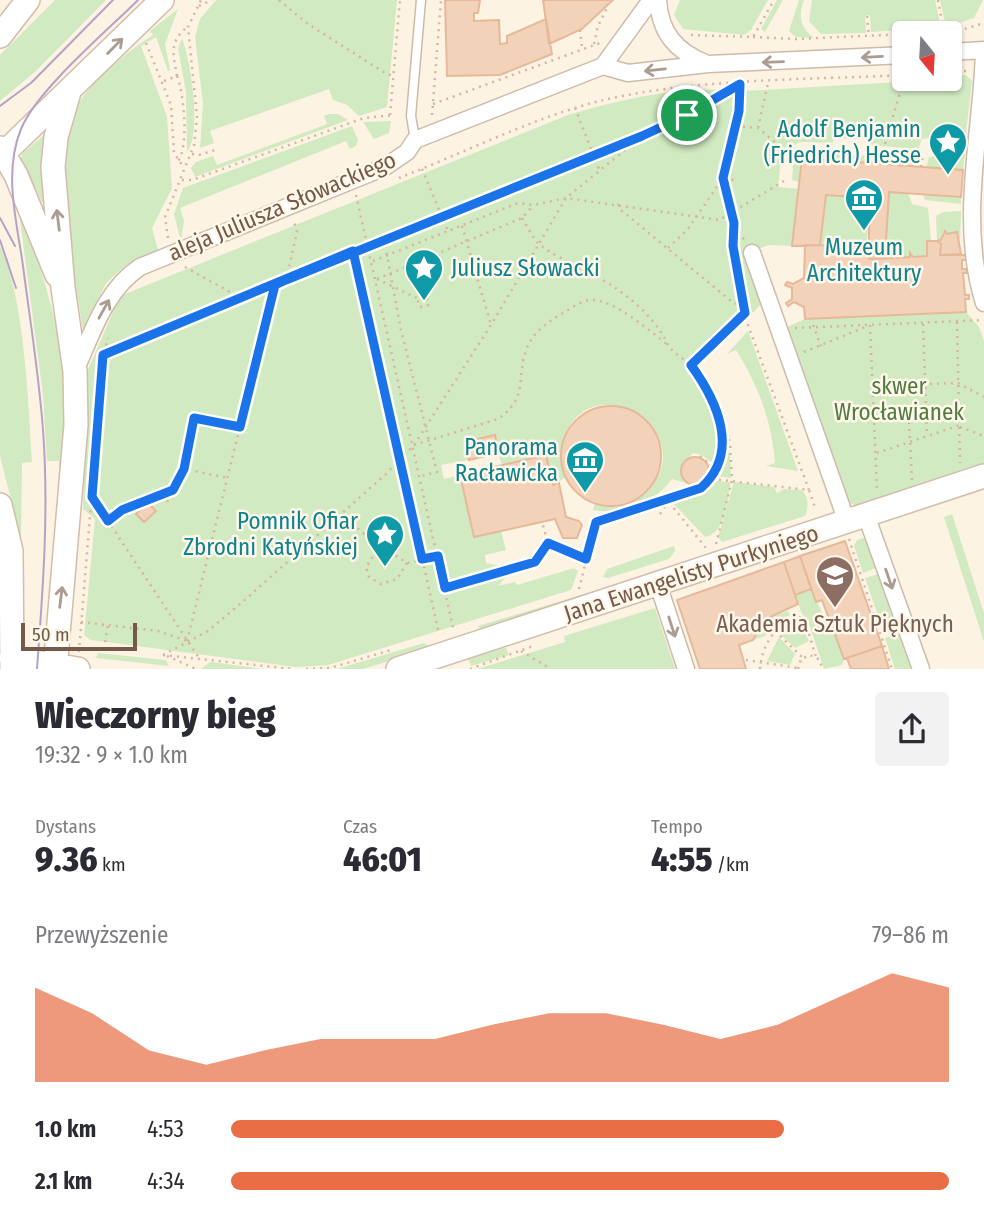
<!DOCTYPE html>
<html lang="pl">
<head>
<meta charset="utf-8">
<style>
	:root { --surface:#fff; --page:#f2f2f3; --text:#2b2b33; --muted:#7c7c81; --accent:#e96e46 }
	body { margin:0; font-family:"Fira Sans Condensed",sans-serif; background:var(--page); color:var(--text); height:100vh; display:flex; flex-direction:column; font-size:26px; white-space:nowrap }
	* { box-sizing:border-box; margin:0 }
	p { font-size:23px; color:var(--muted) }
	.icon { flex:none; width:38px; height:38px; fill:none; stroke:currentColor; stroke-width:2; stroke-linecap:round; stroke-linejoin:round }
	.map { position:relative; height:669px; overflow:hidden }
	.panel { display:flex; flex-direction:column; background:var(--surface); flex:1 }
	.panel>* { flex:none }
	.needle { width:46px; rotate:162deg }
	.fabs { position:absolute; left:892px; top:21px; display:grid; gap:14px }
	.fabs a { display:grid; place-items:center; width:70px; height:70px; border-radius:7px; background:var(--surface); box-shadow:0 2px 5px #0004; font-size:35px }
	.scale { position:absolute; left:21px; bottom:18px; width:116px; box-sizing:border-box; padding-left:7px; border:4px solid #755a49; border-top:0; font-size:19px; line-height:24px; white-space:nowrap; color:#755a49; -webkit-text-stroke:5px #fff7ea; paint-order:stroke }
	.pin { position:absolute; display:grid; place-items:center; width:60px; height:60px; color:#fff; margin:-30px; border:4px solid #fff; border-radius:50%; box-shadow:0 2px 7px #0007 }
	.round { display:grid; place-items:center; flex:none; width:74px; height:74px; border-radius:7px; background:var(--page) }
	.head { display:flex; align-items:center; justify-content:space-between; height:119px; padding:0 35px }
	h1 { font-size:38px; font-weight:800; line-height:52px }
	.metrics { display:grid; grid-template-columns:repeat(3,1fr); gap:10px; height:119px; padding:7px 35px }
	.metrics div { display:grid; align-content:center }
	.metrics b { font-size:35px; font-weight:800 }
	.metrics small { font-size:19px; font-weight:400 }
	.metrics p { font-size:19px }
	.chart { height:196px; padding:14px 35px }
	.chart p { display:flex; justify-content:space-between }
	.chart svg { width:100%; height:126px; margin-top:7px; fill:var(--accent); opacity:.7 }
	ul { padding:0 35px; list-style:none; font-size:23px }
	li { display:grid; grid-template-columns:112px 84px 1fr; align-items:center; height:52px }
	li i { height:18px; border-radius:9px; background:var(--accent) }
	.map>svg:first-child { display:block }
	.green { fill:#d1eac1 }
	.building { fill:#f3d2ba; stroke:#e6b99a; stroke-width:2 }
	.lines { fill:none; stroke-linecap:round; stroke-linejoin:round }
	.lane-casing { stroke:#cebbaa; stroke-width:11 }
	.street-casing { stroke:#cebbaa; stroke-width:19 }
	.secondary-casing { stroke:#d3bdaa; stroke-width:26 }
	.path { stroke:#d7b59e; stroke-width:2.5; stroke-dasharray:2 5; stroke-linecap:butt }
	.lane { stroke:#fff; stroke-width:8 }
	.street { stroke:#fff; stroke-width:16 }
	.secondary { stroke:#fff; stroke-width:23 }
	.tram { stroke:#b6a2c6; stroke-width:2 }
	.oneway { stroke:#ac9c92 }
	.route-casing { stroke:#fff; stroke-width:14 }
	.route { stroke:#1a73e8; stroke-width:9 }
	.labels { text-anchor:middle; stroke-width:5; stroke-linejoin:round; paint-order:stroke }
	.culture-label { font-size:23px; fill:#0d838f; stroke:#fff7ea; text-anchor:end }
	.street-label { font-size:23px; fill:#755a49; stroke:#fff7ea }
	.park-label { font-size:23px; fill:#507b41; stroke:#fff7ea }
	.education-label { font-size:23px; fill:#785e54; stroke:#fff7ea }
</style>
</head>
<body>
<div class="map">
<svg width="984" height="669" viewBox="0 0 984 669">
	<rect width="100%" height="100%" fill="#fdf3e3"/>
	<path class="green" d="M55 0H106L36 71 0 101V55Z
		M216 0H397L387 107 359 116 347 105 333 100 329 89 210 131 214 143 200 148 203 104 195 37 200 19Z
		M680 0H768L751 30 744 35 683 29 674 15Z
		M777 0H783L765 32 761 29Z
		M799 0H804C798 15 800 28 814 38L796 37 789 31Z
		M812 0H935L941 27 871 32 870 15 865 16 866 33 821 34 809 21Z
		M940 0H983L974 18 946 27Z
		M178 9 165 44 170 70 168 71 156 37 141 46 167 117 172 188 152 228 158 250 126 265 106 283 83 331C75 274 49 171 71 118 84 85 124 54 153 35L150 31Z
		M182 38C191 62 202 132 187 152L186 92 178 48Z
		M966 75 972 81 965 141 960 140 958 134 922 139 918 149 868 145 865 139 835 138 832 143 800 142 782 151 778 187 799 189 792 246 769 245 747 253 761 304 755 311 739 320 690 369C711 399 724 427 715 465L702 455 693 453 682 464 684 479 693 485 672 479C652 505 625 515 593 510L595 503C614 508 632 505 647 491 704 435 593 362 564 437 559 449 559 466 566 477L553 485 546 455 502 466 494 435 465 442 469 460 441 465 444 479 460 475 474 537 501 531 506 550 485 555 486 563 501 566 502 570 486 575 487 579 504 574 505 578 498 586 515 582 517 585 574 568 578 571 571 590 328 665 296 667 91 640 84 635 95 519 83 509 86 374 120 296 568 115C625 98 684 85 744 91L950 79V76Z
		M330 114H338L348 120 195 177 191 168 196 162 213 156 217 165 327 124 324 116Z
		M391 121 389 133 374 139 363 122Z
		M352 126 358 140 356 146 350 149 346 141 180 208 184 221 181 242 174 214 183 188Z
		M46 133 45 208 21 160 22 154Z
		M800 151 871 156 875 158V164L802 158 799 182 792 180 794 155Z
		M962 152 965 154 963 170 926 168 929 157Z
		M885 157 916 158 917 167 882 164Z
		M889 192 908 193 912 204 928 208 931 241H927V256L913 257 910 253V257L896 258 893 253V258H885Z
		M923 194 961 197V204L925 200Z
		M826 195 869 198 867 246 820 245Z
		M18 204C42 266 60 328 67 395L59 519V461H47L43 395Z
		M961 211 960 240 954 231 953 235 943 232 941 240 937 241 936 216 943 212Z
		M0 246C25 299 28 402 32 462L22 463 21 539 0 456Z
		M966 312 979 327 984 341V466L858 506 846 502 785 328 805 319Z
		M748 331 798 471 766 466 775 463C772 421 758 385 736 350L727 354Z
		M721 420 730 455 731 478 714 476 722 452Z
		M714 481 731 482C727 499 726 533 705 537L673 503 700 492Z
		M734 482 774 487 777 493 784 489 801 490C809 496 809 507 805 516L722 542 718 537Z
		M952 514 984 613V642L944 517Z
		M868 537 876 568 863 573 854 546 857 540Z
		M674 546 675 551 669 559 608 578 603 577 607 569Z
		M878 574 892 617 880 621 865 578Z
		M811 589 824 617H828L844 659 842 665 824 669 807 618 802 614 795 595Z
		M581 595 576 601 483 632 480 630 478 626Z
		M655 608 675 669H477L565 642 564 636Z
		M788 611 790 615 765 636 753 640 764 620Z
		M894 621 911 669H895L885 638 890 636 886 624Z
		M800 623 809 641 795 648 781 635Z
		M779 637 795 654 790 665 767 661Z
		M424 643 432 648 363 669H337Z
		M495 646 506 648 509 655 471 666 468 659Z
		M98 653 166 660 169 666 96 658Z
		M210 662 263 669H201Z"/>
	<path class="building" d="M445 0H480L478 13H474V21L499 20 500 44 507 43V36L546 19 552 54 500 75 447 76Z
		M543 0H613L582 29 549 44Z
		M802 158 963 170 961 197 889 192 885 258 869 259V198L826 195 820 245 792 246Z
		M945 231 947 234 957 232 961 254 940 255 941 244 937 241 941 240Z
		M927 241H937L941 244 940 255H966V260H962V269H966L967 273H963L965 295H969V299H965L966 312 805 319 804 307 794 302 788 306 786 303 792 299V288L785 285 787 282 793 284 804 278 805 245 867 246 870 247 869 259 893 258V253L896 258 910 257V253L913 257 927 256Z
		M561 456a50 50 0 1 1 100 0a50 50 0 1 1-100 0Z
		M495 435 499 453 469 460 465 442Z
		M546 455 553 485 559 483 566 517 579 521 582 525 577 538H563L555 519 474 537 460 475Z
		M681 471a14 14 0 1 1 28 0a14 14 0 1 1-28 0Z
		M147 502 156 511 144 522 136 514Z
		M845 541 882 646 844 659 822 600 816 602 800 556Z
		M800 556 811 589 795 595 784 562Z
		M784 562 798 604 764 620 753 640 739 645 746 669H700L677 600Z
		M882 646 889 669H851L847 658Z"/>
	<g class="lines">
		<defs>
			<path id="lane" d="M415 140 411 116 421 0"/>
			<path id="street" d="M658 0C660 33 676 51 705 63
				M984 50C982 134 958 220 984 303
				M950 52 984 50
				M603 66 651 0
				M752 253 847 522
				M75 371C92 334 105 290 140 267L385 167 407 152 415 140 603 66 628 73 708 64 905 55
				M866 515 921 669
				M658 584 686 669"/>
			<path id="secondary" d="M0 36 28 0
				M0 148 16 175 57 275
				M0 157 162 0
				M0 505 11 551 12 669
				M11 658 78 669
				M55 669 76 425 75 371 63 288 53 167 56 137 69 92
				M398 669 984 476"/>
		</defs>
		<use href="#lane" class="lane-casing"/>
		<use href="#street" class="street-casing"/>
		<use href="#secondary" class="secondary-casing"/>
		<path class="path" d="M279 0 308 24 385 73 393 76
			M938 0 944 32
			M199 6 212 0
			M867 16 869 37
			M580 30 582 48
			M923 33 961 30 984 23
			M691 35 753 37 774 0
			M753 37 796 39 905 34
			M146 43 171 105 174 153 184 168
			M594 44 598 26 607 8
			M950 71H968
			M177 76C184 93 189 148 178 161
			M164 81 177 76C173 54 169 42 187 27
			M740 84 739 111 723 178 734 223 741 306 809 490
			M433 104 600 43
			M575 108 599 169
			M390 115 400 0
			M432 115 441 0
			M736 126 758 128 788 153
			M758 128 768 83
			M192 154 199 155 215 150
			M879 164 905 76
			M921 167 923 154
			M422 169 448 231 518 203 534 205 566 198 719 220 784 181
			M399 178C461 154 529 120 592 103 686 78 807 80 905 75
			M182 180H192L364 118 395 115
			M356 195 454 632
			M618 204 621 210 731 301 741 306
			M522 218C527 226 531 234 536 241 548 255 596 274 614 287 636 302 658 322 668 345 672 351 682 358 688 363 709 383 722 410 721 439 720 481 703 487 668 501L659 516
			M462 226 491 325
			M735 226 745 241
			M168 238 165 217 194 145 197 117 188 27 201 0
			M384 239 401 330 437 472 421 476
			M668 248 688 229 723 178 738 181
			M354 252 439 634
			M373 261 448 231
			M185 267 239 297
			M377 279 522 218 534 205
			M377 279 417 298 426 296 429 305 420 307 417 298
			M286 280 297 232 294 222
			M957 322 960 463
			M923 324 927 436
			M813 325 821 346
			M870 325 877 490
			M795 328 984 320
			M804 352 865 327
			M103 355 638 137
			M691 365 745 313
			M874 386 958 383 984 397
			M909 422 912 480
			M960 427 984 436
			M414 445 498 419C530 396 515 379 527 348 533 332 547 323 561 314 570 309 580 301 590 300 613 298 651 332 669 346
			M877 453 960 425
			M700 456 715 468
			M184 469 194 418 239 427
			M712 479 809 490 816 510
			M92 497 199 658
			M167 502 184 469 228 478
			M342 514 364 534 378 539 382 553
			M108 521 122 510 173 490
			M849 539 892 669
			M548 543 586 559
			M716 544 732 480 730 443 721 415
			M407 563 397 579 381 584 369 577 366 567 374 555 389 551 407 563 438 556
			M445 588 535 562 548 543 542 522
			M579 589 596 522 659 500 668 501 706 548
			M81 622 158 631 187 641
			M775 631 803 658
			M187 641 275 285
			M104 649 108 625
			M521 651 551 669
			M79 652 103 355 108 338
			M163 655 208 631 247 598 386 474 414 445 491 325 566 198 642 136 687 115 738 85
			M163 655 292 669
			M167 656 196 669
			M746 660 798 668
			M306 669 330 668 391 650
			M470 669 533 646
			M760 669C762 644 775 626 798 616L805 621 816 657
			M798 669 801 659 810 655 820 660 822 669"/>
		<use href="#lane" class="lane"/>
		<use href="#street" class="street"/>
		<use href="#secondary" class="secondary"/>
		<path class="tram" d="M0 106 31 83 113 0
			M0 218 15 246
			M0 240 16 288
			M37 669C43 589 49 510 43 430 39 375 30 320 23 266 17 222 3 173 21 129 37 90 106 32 138 0"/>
	</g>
	<defs><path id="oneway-shaft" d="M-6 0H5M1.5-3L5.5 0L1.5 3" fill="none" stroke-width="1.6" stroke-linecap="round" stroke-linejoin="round" transform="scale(1.75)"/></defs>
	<g class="oneway">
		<use href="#oneway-shaft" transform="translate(115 46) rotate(-45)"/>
		<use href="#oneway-shaft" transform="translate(872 57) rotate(177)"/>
		<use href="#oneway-shaft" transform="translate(773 62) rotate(178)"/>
		<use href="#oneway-shaft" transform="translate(655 70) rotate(174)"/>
		<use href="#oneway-shaft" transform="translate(58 220) rotate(-97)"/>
		<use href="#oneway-shaft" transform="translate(104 309) rotate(-61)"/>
		<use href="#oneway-shaft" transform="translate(889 579) rotate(71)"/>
		<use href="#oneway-shaft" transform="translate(61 597) rotate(-83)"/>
		<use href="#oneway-shaft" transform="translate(672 627) rotate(72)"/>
	</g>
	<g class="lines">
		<defs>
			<path id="route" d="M687 115 642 136 286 280 275 285 240 427 194 418 184 469 173 490 122 510 108 521 92 497 103 355 353 251 422 559 438 556 445 588 535 562 548 543 586 559 596 522 701 488C741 452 717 401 691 365L745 313 733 246 734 223 723 178 739 111 740 84 687 115"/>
		</defs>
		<use href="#route" class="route-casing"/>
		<use href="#route" class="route"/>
	</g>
	<defs>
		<symbol id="sight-pin" viewBox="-11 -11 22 30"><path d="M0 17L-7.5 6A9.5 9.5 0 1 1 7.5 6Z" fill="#0f9aa8" stroke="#fff7ea"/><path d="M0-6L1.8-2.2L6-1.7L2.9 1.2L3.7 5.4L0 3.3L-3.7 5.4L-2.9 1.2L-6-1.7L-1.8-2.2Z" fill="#fff"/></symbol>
		<symbol id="museum-pin" viewBox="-11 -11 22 30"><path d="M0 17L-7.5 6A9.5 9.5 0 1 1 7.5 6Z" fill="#0f9aa8" stroke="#fff7ea"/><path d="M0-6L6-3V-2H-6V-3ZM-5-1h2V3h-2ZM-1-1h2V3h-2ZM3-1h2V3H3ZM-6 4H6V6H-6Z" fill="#fff"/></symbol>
		<symbol id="university-pin" viewBox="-11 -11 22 30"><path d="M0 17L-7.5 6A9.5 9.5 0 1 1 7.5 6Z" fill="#8d6e63" stroke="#fff7ea"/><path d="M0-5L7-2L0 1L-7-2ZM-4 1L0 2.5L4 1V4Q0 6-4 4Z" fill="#fff"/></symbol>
	</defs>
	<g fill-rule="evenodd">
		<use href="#sight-pin" x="926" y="120" width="44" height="60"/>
		<use href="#museum-pin" x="842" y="176" width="44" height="60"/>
		<use href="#sight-pin" x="402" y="246" width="44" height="60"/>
		<use href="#museum-pin" x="563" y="438" width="44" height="60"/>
		<use href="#sight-pin" x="363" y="512" width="44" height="60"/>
		<use href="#university-pin" x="813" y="553" width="44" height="60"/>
	</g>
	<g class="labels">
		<g class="culture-label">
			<text x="921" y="137">Adolf Benjamin<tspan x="921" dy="26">(Friedrich) Hesse</tspan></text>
			<text x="864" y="255" text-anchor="middle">Muzeum<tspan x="864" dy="26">Architektury</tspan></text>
			<text x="451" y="276" text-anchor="start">Juliusz Słowacki</text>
			<text x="558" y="455">Panorama<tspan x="558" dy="26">Racławicka</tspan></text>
			<text x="358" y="529">Pomnik Ofiar<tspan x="358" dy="26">Zbrodni Katyńskiej</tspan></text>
		</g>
		<g class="street-label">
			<text transform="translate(282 206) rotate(-23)" y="8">aleja Juliusza Słowackiego</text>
			<text transform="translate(691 573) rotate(-18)" y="8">Jana Ewangelisty Purkyniego</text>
		</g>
		<g class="park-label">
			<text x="899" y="394">skwer<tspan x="899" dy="26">Wrocławianek</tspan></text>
		</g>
		<g class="education-label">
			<text x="835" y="632">Akademia Sztuk Pięknych</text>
		</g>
	</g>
</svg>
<div class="fabs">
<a><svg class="needle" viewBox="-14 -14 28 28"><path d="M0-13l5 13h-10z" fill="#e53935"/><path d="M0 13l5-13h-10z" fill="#7c7c81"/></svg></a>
</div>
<div class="scale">50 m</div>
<div class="pin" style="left:687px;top:115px;background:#1e9e55"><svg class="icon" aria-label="arrive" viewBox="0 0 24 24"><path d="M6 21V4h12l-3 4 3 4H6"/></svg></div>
</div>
<section class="panel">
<div class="head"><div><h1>Wieczorny bieg</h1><p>19:32 · 9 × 1.0 km</p></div><a class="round"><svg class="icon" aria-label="share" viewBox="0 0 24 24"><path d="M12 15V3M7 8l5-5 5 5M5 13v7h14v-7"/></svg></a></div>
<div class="metrics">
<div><p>Dystans</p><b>9.36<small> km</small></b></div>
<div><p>Czas</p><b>46:01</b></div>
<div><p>Tempo</p><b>4:55<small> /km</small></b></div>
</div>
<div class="chart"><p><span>Przewyższenie</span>79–86 m</p>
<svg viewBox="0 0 160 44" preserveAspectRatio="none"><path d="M0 44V11L10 20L20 33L30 38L40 33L50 29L60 29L70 29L80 24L90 20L100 20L110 24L120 29L130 24L140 15L150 6L160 11V44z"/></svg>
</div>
<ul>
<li><b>1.0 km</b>4:53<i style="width:77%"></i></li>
<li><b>2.1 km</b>4:34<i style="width:100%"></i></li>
</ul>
</section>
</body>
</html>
